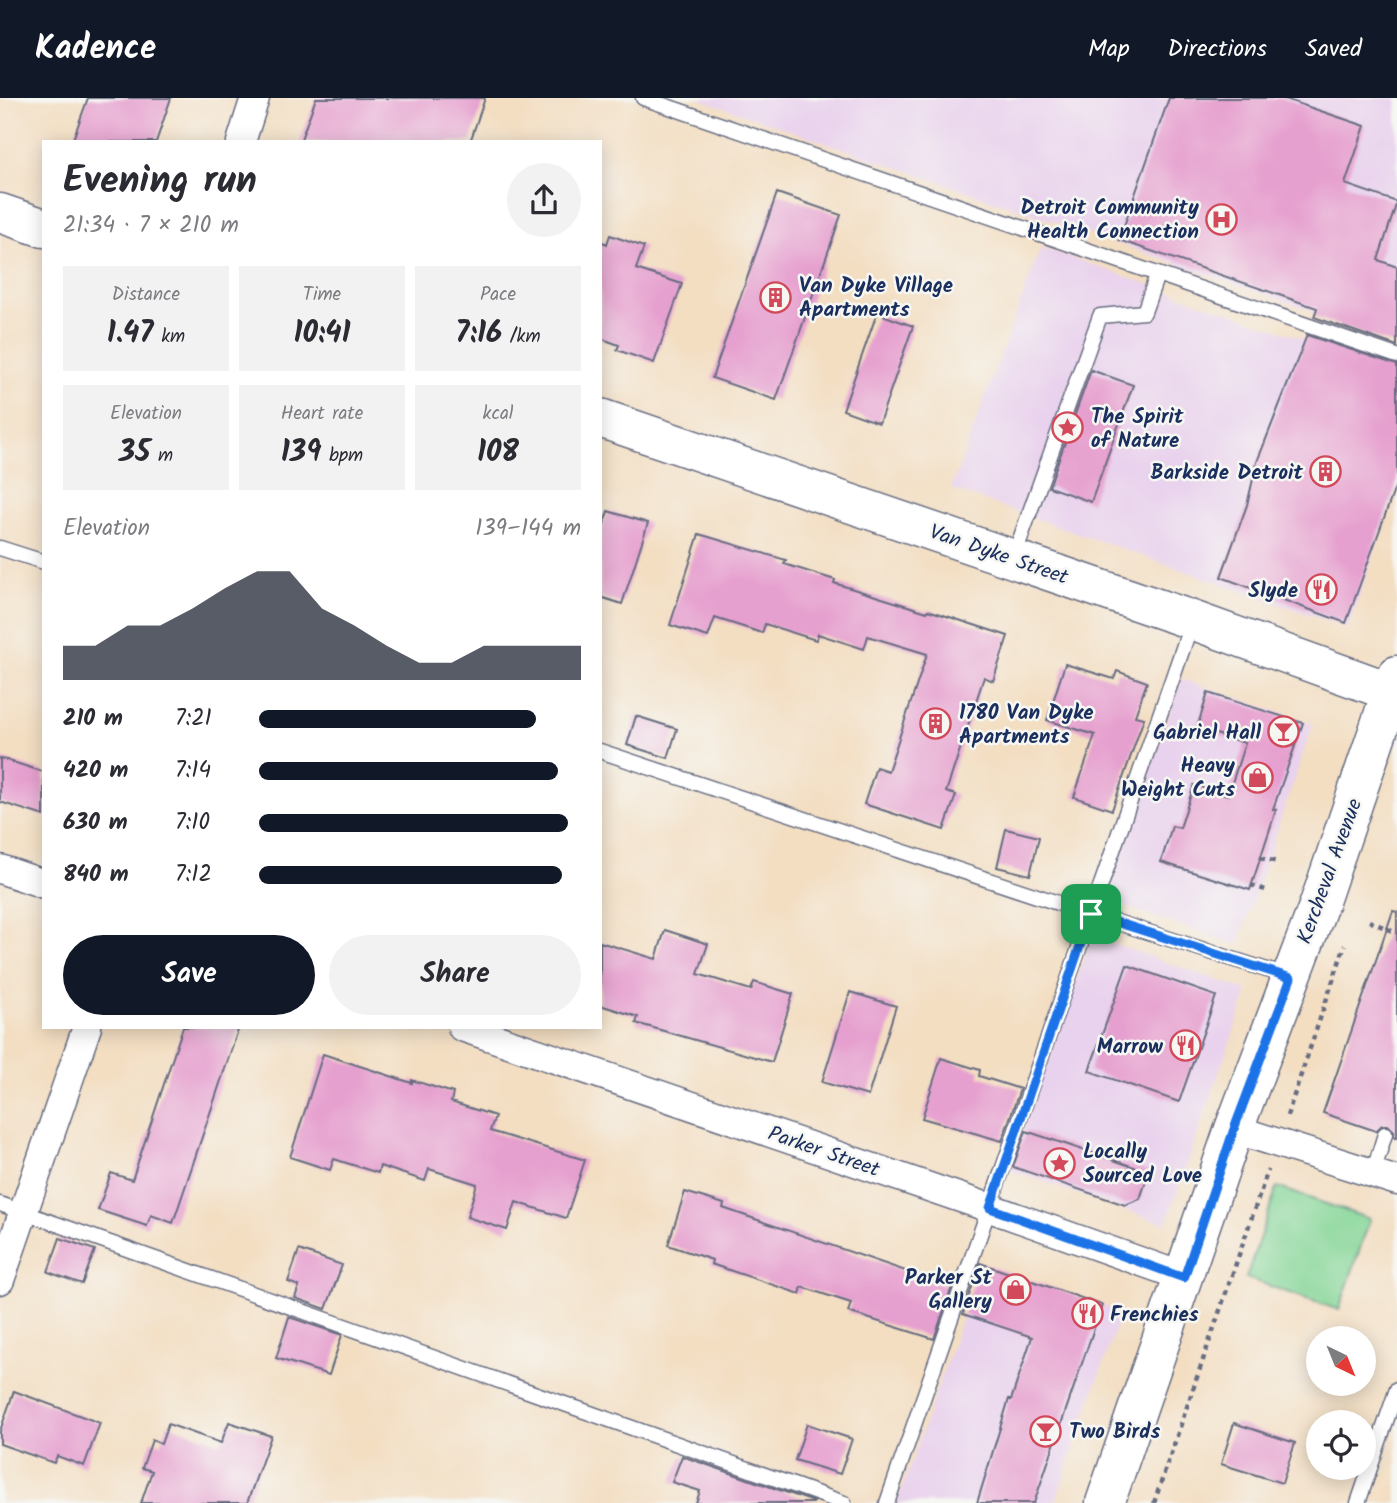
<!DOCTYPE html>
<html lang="en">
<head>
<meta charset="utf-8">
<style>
	:root { --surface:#fff; --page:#f2f2f3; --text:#2b2b33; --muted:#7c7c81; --accent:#111827 }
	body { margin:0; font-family:Kalam,sans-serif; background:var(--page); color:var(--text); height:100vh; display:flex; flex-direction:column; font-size:26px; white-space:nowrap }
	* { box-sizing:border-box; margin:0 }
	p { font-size:23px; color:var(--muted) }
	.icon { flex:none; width:38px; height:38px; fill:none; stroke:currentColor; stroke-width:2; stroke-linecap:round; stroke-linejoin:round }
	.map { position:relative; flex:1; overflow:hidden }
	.side { position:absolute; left:42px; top:42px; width:560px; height:889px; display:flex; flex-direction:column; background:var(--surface); border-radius:0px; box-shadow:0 4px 18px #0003 }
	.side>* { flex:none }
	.needle { width:46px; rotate:137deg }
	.controls { position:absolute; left:1306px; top:1228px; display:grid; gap:14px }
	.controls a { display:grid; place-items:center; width:70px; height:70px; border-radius:50%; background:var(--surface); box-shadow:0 4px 18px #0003; font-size:35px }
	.pin { position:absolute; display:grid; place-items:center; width:60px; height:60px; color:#fff; margin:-30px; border-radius:14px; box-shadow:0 4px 10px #0006 }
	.round { display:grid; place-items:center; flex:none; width:74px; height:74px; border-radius:37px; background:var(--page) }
	.head { display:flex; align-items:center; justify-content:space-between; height:119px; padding:0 21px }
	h1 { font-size:38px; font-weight:700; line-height:52px }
	.stats { display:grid; grid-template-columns:repeat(3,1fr); gap:10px; height:119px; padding:7px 21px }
	.stats div { display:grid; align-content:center; border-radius:0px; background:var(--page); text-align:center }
	.stats b { font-size:30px; font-weight:700 }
	.stats small { font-size:19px; font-weight:400 }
	.stats p { font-size:19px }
	.chart { height:196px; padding:14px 21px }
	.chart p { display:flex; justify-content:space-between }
	.chart svg { width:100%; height:126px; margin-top:7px; fill:var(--accent); opacity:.7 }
	.button { display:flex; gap:14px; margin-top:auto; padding:14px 21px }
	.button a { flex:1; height:80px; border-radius:42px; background:var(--accent); color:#fff; font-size:28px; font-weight:700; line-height:80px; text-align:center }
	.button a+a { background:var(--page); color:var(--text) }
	ul { padding:0 21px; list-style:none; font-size:23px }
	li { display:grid; grid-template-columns:112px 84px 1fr; align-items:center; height:52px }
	li i { height:18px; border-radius:9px; background:var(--accent) }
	header { display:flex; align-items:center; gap:42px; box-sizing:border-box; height:98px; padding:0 35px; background:var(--accent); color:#fff }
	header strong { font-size:33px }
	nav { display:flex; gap:38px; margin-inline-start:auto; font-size:24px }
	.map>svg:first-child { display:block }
	.built { fill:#e9d2ed }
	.green { fill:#84d596; stroke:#50827a; stroke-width:2 }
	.building { fill:#e6a0cf }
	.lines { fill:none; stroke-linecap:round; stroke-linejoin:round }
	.lane-casing { stroke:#676c81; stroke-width:17 }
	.street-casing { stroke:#676c81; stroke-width:31 }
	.secondary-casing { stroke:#676c81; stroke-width:41 }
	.path { stroke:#676c81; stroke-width:4.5; stroke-dasharray:5 5; stroke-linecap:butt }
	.lane { stroke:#fff; stroke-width:14 }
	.street { stroke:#fff; stroke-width:28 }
	.secondary { stroke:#fff; stroke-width:38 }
	.route-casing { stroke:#fff; stroke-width:14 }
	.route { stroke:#1a73e8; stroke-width:9 }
	.labels { text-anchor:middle; stroke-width:5; stroke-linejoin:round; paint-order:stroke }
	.poi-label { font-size:21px; font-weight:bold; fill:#1b2f5e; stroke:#f6f6f2; text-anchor:end }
	.street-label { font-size:21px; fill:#1b2f5e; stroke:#f6f6f2 }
</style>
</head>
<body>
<header>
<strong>Kadence</strong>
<nav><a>Map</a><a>Directions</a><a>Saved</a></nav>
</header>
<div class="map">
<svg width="1397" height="1405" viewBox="0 0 1397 1405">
	<rect width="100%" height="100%" fill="#f6f6f2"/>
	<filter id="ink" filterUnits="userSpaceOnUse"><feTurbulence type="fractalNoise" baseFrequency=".0143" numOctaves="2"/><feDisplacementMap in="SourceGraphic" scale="14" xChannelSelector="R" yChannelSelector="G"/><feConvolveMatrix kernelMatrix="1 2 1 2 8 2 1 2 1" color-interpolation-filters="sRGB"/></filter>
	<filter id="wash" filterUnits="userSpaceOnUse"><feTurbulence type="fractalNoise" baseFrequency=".00686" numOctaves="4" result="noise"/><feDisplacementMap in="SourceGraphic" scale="28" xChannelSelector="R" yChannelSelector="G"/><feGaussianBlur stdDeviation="1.57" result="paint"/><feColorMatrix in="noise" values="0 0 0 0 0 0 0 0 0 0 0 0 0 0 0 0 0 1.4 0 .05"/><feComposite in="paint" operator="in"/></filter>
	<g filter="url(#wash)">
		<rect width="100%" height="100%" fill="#f3dec2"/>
		<path class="built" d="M697 0H1397V242Z
			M1041 149 1397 273V388L1348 530 951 391Z
			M1181 581 1313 626 1238 847 1105 802Z
			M1092 838 1248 893 1166 1126 1009 1072Z
			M981 1166 1121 1214 1055 1405H897Z"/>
		<path class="green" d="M1277 1089 1370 1121 1339 1212 1246 1180Z"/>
		<g id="blocks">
			<path class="building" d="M88 0H171L156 44H72Z
				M316 0H485L470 44H300Z
				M1169 0H1282L1365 28 1345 86 1397 104 1378 162 1397 169V248L1314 219 1317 210 1119 142Z
				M777 95 841 117 776 302 712 280Z
				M610 137 644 149 636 171 682 186 654 265 617 252 619 247 600 240V143L607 146Z
				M877 215 913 228 879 325 843 312Z
				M1307 237 1397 267V384L1346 525 1221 479 1247 407 1257 364Z
				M1091 272 1133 287 1091 404 1049 389Z
				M608 413 648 425 622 506 600 499V439Z
				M699 436 786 462 784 466 835 482 834 485 927 514 928 512 1008 538 993 583 984 579 946 694 956 697 944 732 864 706 876 669 888 673 927 556 868 538 864 551 818 536 816 542 765 526 762 535 715 520 708 539 670 527Z
				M1065 566 1114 581 1117 573 1147 584 1135 618 1144 620 1112 712 1074 699 1095 637 1047 622Z
				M1208 595 1303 625 1273 711 1276 712 1250 792 1161 764 1172 728 1180 730 1194 687 1228 697 1245 645 1197 630Z
				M636 618 677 631 668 660 627 647Z
				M0 660 44 674V718L0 704Z
				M1006 731 1039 739 1030 777 997 769Z
				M1393 813 1397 814V1040L1394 1039V1033L1388 1027H1382L1376 1033 1323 1015Z
				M665 832 708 846 698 876 751 892 754 884 793 896 772 964 636 925 638 919 600 907V844L656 861Z
				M1127 867 1216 898 1179 1004 1089 973Z
				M850 894 896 908 868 998 822 984Z
				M183 929H239L173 1125 151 1117 147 1128 98 1112 111 1075 132 1082Z
				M323 956 412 985V982L453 995 451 1004 495 1018 490 1033 585 1062 566 1120 516 1104 507 1132 467 1119 477 1086 429 1071 425 1083 380 1068 378 1075 334 1061 330 1072 290 1059Z
				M941 960 980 972 979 978 1020 991 1002 1043 922 1020Z
				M1026 1033 1149 1074 1140 1101 1125 1107 1013 1069Z
				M685 1094 724 1106 723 1110 952 1189 934 1241 848 1214 851 1205 802 1189 800 1196 711 1166 712 1162 668 1147Z
				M60 1140 95 1152 82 1186 48 1174Z
				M299 1152 342 1167 326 1211 295 1200 299 1188 288 1184Z
				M980 1165 1102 1207 1034 1405H977L1009 1301 1011 1302 1032 1239 963 1216Z
				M289 1219 342 1237 329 1277 276 1260Z
				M14 1293 100 1325 84 1368 57 1358 54 1365 0 1346V1333Z
				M229 1324 271 1338 247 1405H141L152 1373 142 1370 152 1342 161 1346 168 1326 221 1345Z
				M1234 1325 1295 1345 1282 1385 1221 1366Z
				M807 1326 852 1341 840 1376 795 1362Z
				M682 1358 814 1404 813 1405H696L700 1393 672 1384Z"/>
		</g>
	</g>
	<g filter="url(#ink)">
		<use href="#blocks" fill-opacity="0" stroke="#676c81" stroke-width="2"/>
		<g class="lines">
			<defs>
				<path id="lane" d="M643 0 1397 258
					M0 450 44 464
					M1013 461 1100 218 1144 214 1157 177
					M600 653 1091 816 1289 879
					M1373 1075 1385 1036
					M0 1106 844 1405
					M887 1405 1192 524
					M1358 1405 1397 1291"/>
				<path id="street" d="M241 44 255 0
					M0 771 44 786
					M462 929 990 1110 1184 1179
					M1234 1031 1397 1083
					M0 1182 87 929"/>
				<path id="secondary" d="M0 115 44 130
					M600 320 1192 522 1397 596
					M1105 1405 1234 1031 1319 806 1397 577"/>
			</defs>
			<use href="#lane" class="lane-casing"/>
			<use href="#street" class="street-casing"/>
			<use href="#secondary" class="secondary-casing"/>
			<path class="path" d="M1260 760 1278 764
				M1251 787 1268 793
				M1369 823 1397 835
				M1287 1018 1345 847
				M1154 1405 1268 1072"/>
			<use href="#lane" class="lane"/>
			<use href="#street" class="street"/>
			<use href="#secondary" class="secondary"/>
		</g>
	</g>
	<g class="lines" filter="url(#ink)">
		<defs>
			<path id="route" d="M1091 816 1291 880 1234 1031 1184 1180 990 1110Z"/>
		</defs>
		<use href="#route" class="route-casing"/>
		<use href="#route" class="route"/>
	</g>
	<defs>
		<symbol id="hospital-ring" viewBox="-11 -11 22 22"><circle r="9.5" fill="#f6f6f2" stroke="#d1495b" stroke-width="1.5"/><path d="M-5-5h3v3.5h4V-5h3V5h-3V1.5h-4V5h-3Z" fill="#d1495b"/></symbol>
		<symbol id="building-ring" viewBox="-11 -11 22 22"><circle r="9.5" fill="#f6f6f2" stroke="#d1495b" stroke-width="1.5"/><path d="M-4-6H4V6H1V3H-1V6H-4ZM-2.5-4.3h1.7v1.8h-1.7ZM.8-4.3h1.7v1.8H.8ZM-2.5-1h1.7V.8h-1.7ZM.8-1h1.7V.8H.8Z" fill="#d1495b"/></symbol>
		<symbol id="sight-ring" viewBox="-11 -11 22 22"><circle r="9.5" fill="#f6f6f2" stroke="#d1495b" stroke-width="1.5"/><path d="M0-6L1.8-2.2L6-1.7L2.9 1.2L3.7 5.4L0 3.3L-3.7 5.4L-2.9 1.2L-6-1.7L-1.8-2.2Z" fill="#d1495b"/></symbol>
		<symbol id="restaurant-ring" viewBox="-11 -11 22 22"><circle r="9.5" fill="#f6f6f2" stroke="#d1495b" stroke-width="1.5"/><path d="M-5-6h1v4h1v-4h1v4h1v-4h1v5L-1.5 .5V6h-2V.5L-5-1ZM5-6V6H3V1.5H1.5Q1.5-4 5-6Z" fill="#d1495b"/></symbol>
		<symbol id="bar-ring" viewBox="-11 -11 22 22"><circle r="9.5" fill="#f6f6f2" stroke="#d1495b" stroke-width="1.5"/><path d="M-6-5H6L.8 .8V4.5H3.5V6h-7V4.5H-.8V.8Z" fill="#d1495b"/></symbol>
		<symbol id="shop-ring" viewBox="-11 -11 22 22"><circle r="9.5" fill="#f6f6f2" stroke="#d1495b" stroke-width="1.5"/><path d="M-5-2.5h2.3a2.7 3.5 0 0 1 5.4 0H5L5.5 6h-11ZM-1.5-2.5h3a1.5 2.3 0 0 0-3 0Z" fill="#d1495b"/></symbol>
	</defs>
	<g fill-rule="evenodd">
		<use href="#hospital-ring" x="1204" y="104" width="35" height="35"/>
		<use href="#building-ring" x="758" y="182" width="35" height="35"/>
		<use href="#sight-ring" x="1050" y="312" width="35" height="35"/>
		<use href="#building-ring" x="1308" y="356" width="35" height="35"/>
		<use href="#restaurant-ring" x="1304" y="474" width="35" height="35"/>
		<use href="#building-ring" x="918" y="608" width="35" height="35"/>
		<use href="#bar-ring" x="1266" y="616" width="35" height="35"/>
		<use href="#shop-ring" x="1240" y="662" width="35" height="35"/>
		<use href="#restaurant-ring" x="1168" y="930" width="35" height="35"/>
		<use href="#sight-ring" x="1042" y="1048" width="35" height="35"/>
		<use href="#shop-ring" x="998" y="1174" width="35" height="35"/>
		<use href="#restaurant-ring" x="1070" y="1198" width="35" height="35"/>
		<use href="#bar-ring" x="1028" y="1316" width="35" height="35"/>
	</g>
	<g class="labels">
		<g class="poi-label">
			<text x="1199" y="116">Detroit Community<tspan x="1199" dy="24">Health Connection</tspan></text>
			<text x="799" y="194" text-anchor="start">Van Dyke Village<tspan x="799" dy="24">Apartments</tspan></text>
			<text x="1091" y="325" text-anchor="start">The Spirit<tspan x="1091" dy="24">of Nature</tspan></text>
			<text x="1303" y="381">Barkside Detroit</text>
			<text x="1298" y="499">Slyde</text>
			<text x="959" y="621" text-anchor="start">1780 Van Dyke<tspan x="959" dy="24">Apartments</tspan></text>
			<text x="1261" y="641">Gabriel Hall</text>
			<text x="1235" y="674">Heavy<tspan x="1235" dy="24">Weight Cuts</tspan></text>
			<text x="1163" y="955">Marrow</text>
			<text x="1083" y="1060" text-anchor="start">Locally<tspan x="1083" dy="24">Sourced Love</tspan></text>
			<text x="992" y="1186">Parker St<tspan x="992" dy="24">Gallery</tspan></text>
			<text x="1110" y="1223" text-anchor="start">Frenchies</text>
			<text x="1069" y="1340" text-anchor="start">Two Birds</text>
		</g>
		<g class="street-label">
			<text transform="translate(999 456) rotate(19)" y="7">Van Dyke Street</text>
			<text transform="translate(1329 773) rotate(-70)" y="7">Kercheval Avenue</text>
			<text transform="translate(824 1053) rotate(19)" y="7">Parker Street</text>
		</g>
	</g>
</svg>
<div class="controls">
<a><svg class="needle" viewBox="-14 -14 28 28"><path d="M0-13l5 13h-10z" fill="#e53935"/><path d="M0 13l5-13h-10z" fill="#7c7c81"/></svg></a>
<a><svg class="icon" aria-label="locate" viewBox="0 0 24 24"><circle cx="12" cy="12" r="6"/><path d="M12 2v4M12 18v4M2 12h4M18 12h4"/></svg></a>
</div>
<div class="pin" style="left:1091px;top:816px;background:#1e9e55"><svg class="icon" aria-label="arrive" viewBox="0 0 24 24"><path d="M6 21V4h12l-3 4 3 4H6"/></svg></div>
<section class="side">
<div class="head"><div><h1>Evening run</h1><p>21:34 · 7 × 210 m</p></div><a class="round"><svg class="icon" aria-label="share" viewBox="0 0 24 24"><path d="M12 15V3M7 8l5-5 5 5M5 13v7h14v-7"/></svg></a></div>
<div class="stats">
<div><p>Distance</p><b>1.47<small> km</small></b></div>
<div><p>Time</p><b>10:41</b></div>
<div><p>Pace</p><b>7:16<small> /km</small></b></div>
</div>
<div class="stats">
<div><p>Elevation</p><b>35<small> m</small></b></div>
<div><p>Heart rate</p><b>139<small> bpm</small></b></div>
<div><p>kcal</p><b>108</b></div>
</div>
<div class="chart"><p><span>Elevation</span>139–144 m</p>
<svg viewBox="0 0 160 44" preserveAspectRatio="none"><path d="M0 44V32L10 32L20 25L30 25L40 19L50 12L60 6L70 6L80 19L90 25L100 32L110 38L120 38L130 32L140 32L150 32L160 32V44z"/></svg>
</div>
<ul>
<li><b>210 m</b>7:21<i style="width:86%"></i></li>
<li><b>420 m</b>7:14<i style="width:93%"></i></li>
<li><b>630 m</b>7:10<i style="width:96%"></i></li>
<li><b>840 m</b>7:12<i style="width:94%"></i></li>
</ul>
<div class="button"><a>Save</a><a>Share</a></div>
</section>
</div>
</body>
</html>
